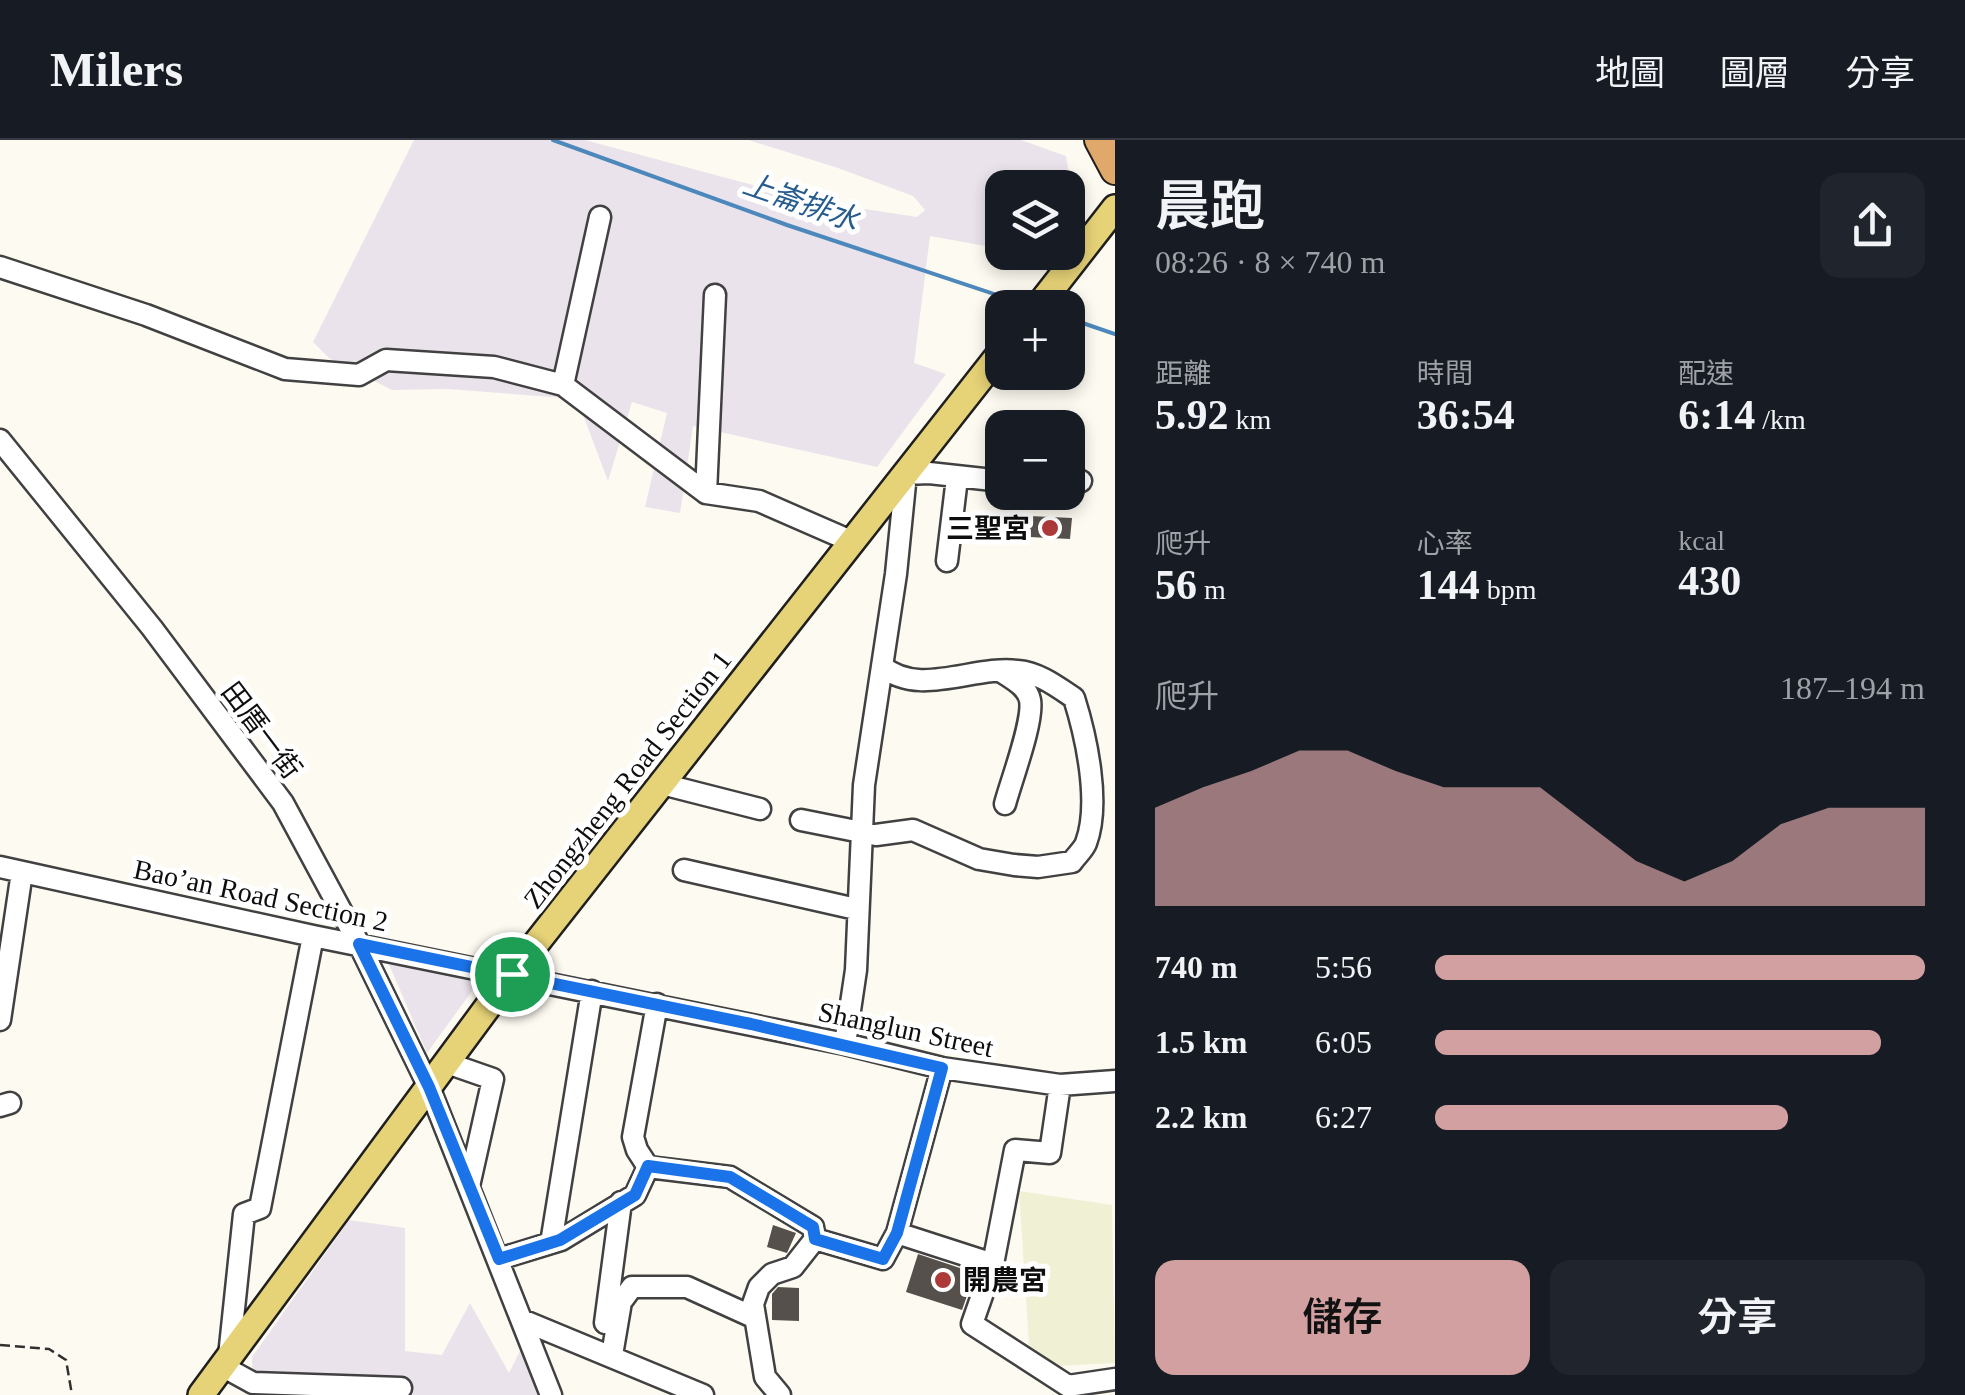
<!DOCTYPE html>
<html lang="zh-TW">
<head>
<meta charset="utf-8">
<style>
	:root { --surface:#171b24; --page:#20242c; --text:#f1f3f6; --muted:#9ea1a6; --line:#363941; --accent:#d2a0a0 }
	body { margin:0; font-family:"Times New Roman","Noto Sans TC",serif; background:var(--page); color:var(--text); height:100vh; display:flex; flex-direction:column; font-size:38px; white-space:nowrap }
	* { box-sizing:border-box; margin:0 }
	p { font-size:32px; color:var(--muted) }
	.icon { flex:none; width:55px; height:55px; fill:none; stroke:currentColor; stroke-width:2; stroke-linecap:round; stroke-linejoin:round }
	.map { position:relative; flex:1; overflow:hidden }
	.details { display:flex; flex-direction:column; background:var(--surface); width:850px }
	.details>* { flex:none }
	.fabs { position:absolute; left:985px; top:30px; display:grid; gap:20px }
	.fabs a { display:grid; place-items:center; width:100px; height:100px; border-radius:20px; background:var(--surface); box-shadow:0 5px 15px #0003; font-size:50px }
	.pin { position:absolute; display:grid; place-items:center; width:85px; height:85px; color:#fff; margin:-42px; border:5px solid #fff; border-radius:50%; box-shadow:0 2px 10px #0007 }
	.round { display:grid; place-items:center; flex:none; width:105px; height:105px; border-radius:20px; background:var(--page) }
	.summary { display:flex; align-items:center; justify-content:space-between; height:170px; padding:0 40px }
	h1 { font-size:55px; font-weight:600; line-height:75px }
	.figures { display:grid; grid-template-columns:repeat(3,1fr); gap:15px; height:170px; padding:10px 40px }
	.figures div { display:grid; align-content:center }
	.figures b { font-size:42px; font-weight:600 }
	.figures small { font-size:28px; font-weight:400 }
	.figures p { font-size:28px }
	.chart { height:280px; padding:20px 40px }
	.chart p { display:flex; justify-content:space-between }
	.chart svg { width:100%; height:180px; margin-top:10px; fill:var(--accent); opacity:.7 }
	.cta { display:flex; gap:20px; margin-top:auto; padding:20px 40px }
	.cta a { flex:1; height:115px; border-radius:20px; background:var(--accent); color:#111; font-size:40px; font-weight:600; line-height:115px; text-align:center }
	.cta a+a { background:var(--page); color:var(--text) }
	ul { padding:0 40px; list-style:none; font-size:32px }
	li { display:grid; grid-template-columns:160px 120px 1fr; align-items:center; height:75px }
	li i { height:25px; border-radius:12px; background:var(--accent) }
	header { display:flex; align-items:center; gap:60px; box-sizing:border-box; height:140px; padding:0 50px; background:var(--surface); border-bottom:2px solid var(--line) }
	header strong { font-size:48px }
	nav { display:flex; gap:55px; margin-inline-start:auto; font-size:35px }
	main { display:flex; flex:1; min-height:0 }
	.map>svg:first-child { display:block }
	.industrial { fill:#ebe3eb }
	.farmland { fill:#f0f0d4 }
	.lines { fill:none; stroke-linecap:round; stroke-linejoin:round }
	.stream { stroke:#4c88bb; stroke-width:4 }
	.building { fill:#55504c }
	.minor-casing { stroke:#414141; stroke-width:25 }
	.major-casing { stroke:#1f1f1f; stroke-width:30 }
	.highway-casing { stroke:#1f1f1f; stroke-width:32 }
	.path { stroke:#303030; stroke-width:2.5; stroke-dasharray:10 5; stroke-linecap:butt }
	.minor { stroke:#fff; stroke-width:20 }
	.major { stroke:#e6d277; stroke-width:25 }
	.highway { stroke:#e1a86b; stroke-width:28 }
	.route-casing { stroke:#fff; stroke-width:20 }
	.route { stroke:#1a73e8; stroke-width:12 }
	.poi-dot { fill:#ac3a38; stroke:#fff; stroke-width:4 }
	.labels { text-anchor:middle; stroke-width:10; stroke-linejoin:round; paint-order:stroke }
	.poi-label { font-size:28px; font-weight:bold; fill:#0e0e0e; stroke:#fff; text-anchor:end }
	.street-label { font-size:28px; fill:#0e0e0e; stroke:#fff }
	.water-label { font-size:30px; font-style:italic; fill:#275c8f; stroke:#fff }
</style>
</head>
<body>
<header>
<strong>Milers</strong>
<nav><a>地圖</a><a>圖層</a><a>分享</a></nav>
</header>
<main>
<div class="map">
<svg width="1115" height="1255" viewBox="0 0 1115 1255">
	<rect width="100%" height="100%" fill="#fdfbf1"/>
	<path class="industrial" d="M414 0H585L812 61 917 77 925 70 913 56 838 28 748 0H1021L1066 16 1074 65 1068 76V48H1002V109L930 96 914 223 946 234 877 327 693 286 680 373 645 367 667 273 632 262 608 341 577 259 448 249 392 250 330 219 313 202Z
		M385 815 483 836 427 913Z
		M349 1080 405 1088V1211L442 1215 470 1163 509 1233 524 1203 546 1255H253L252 1217Z"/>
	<path class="farmland" d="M1019 1051 1112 1065 1115 1223 1057 1226 1029 1205Z"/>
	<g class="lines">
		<path class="stream" d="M553 0 787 85 1030 166
			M1068 178 1115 194"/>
	</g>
	<path class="building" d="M1029 376 1072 378 1070 399 1029 397Z
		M773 1085 796 1093 787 1113 767 1107Z
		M918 1114 975 1133 962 1170 906 1152Z
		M778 1147 799 1148V1181L772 1180V1154Z"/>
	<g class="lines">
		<defs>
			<path id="minor" d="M0 127 146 175 285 229 359 235 386 220 494 227 563 245 706 353 759 361 853 402
				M563 245 600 77
				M0 300 152 488 283 663 359 804 429 947 551 1255
				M1068 342 1081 341
				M706 353 715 155
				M947 421 957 338
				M1002 532C1012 539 1027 546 1030 560 1034 581 1011 641 1005 664
				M662 644 760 669
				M801 680 876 695 913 690 979 719 1014 725 1038 727 1072 722C1076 716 1084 709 1086 703 1101 663 1086 596 1074 558 1056 546 1039 533 1018 531 974 525 919 558 882 526
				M0 727 313 796 845 904 942 928 1060 945 1115 941
				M684 730 856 769
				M657 864 633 997 637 1010 648 1027 730 1037 813 1087 815 1099
				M0 880 22 732
				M845 904 856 830 864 645 896 434 906 334 929 333 1002 341
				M447 923 493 939 469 1046
				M1060 945 1050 1013 1015 1010 993 1124 972 1184 1068 1246 1115 1239
				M0 966 10 963
				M897 1093 993 1124
				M815 1099 883 1119 897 1093 942 928
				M551 1103 592 851
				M499 1119 561 1100 635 1055 648 1027
				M522 1180 703 1255
				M605 1183 621 1062
				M612 1215 621 1162 632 1147H687L753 1177
				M229 1216 244 1074 260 1068 313 796
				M222 1226 253 1243 401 1248
				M780 1255 765 1237 753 1164 759 1147 772 1134 793 1127 815 1099"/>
			<path id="major" d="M1037 168 1115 68
				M201 1255 512 834 1002 211"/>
			<path id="highway" d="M1099 0 1115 30"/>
		</defs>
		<use href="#minor" class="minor-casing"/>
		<use href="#major" class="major-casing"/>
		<use href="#highway" class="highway-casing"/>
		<path class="path" d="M0 1205 49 1209 66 1220 72 1255"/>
		<use href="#minor" class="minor"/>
		<use href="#major" class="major"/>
		<use href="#highway" class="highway"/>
	</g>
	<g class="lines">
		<defs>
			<path id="route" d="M359 804 751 884 942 928 897 1093 883 1119 815 1099 813 1087 730 1037 648 1026 635 1055 560 1100 499 1119 429 947Z"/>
		</defs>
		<use href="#route" class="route-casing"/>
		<use href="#route" class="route"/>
	</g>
	<g class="poi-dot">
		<circle cx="1050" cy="388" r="10"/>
		<circle cx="943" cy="1140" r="10"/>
	</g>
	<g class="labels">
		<g class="poi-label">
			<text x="1030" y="398">三聖宮</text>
			<text x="963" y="1150" text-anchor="start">開農宮</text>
		</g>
		<g class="street-label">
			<text transform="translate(262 590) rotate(53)" y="10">田厝一街</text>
			<text transform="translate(627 639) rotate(-52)" y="10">Zhongzheng Road Section 1</text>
			<text transform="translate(261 755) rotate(12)" y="10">Bao’an Road Section 2</text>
			<text transform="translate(906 889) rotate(12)" y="10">Shanglun Street</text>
		</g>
		<g class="water-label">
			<text transform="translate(801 62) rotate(19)" y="10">上崙排水</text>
		</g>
	</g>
</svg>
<div class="fabs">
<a><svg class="icon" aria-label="layers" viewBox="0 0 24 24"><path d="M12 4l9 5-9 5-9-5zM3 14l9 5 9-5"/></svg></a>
<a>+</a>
<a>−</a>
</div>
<div class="pin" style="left:512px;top:834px;background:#1e9e55"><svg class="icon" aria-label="arrive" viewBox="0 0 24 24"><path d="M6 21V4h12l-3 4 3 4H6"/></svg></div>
</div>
<section class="details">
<div class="summary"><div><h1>晨跑</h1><p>08:26 · 8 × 740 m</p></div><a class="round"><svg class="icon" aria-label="share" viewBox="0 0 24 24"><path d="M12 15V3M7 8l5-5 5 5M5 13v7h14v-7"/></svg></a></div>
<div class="figures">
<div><p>距離</p><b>5.92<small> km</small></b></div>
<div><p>時間</p><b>36:54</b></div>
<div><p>配速</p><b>6:14<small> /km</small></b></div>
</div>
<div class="figures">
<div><p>爬升</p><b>56<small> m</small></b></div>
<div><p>心率</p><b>144<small> bpm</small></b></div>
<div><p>kcal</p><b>430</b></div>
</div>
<div class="chart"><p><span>爬升</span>187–194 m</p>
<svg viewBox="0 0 160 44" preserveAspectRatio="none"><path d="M0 44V20L10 15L20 11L30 6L40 6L50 11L60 15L70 15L80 15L90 24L100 33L110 38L120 33L130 24L140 20L150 20L160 20V44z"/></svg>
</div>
<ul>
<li><b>740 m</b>5:56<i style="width:100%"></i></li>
<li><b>1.5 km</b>6:05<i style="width:91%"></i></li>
<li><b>2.2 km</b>6:27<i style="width:72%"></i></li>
</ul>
<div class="cta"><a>儲存</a><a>分享</a></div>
</section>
</main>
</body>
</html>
